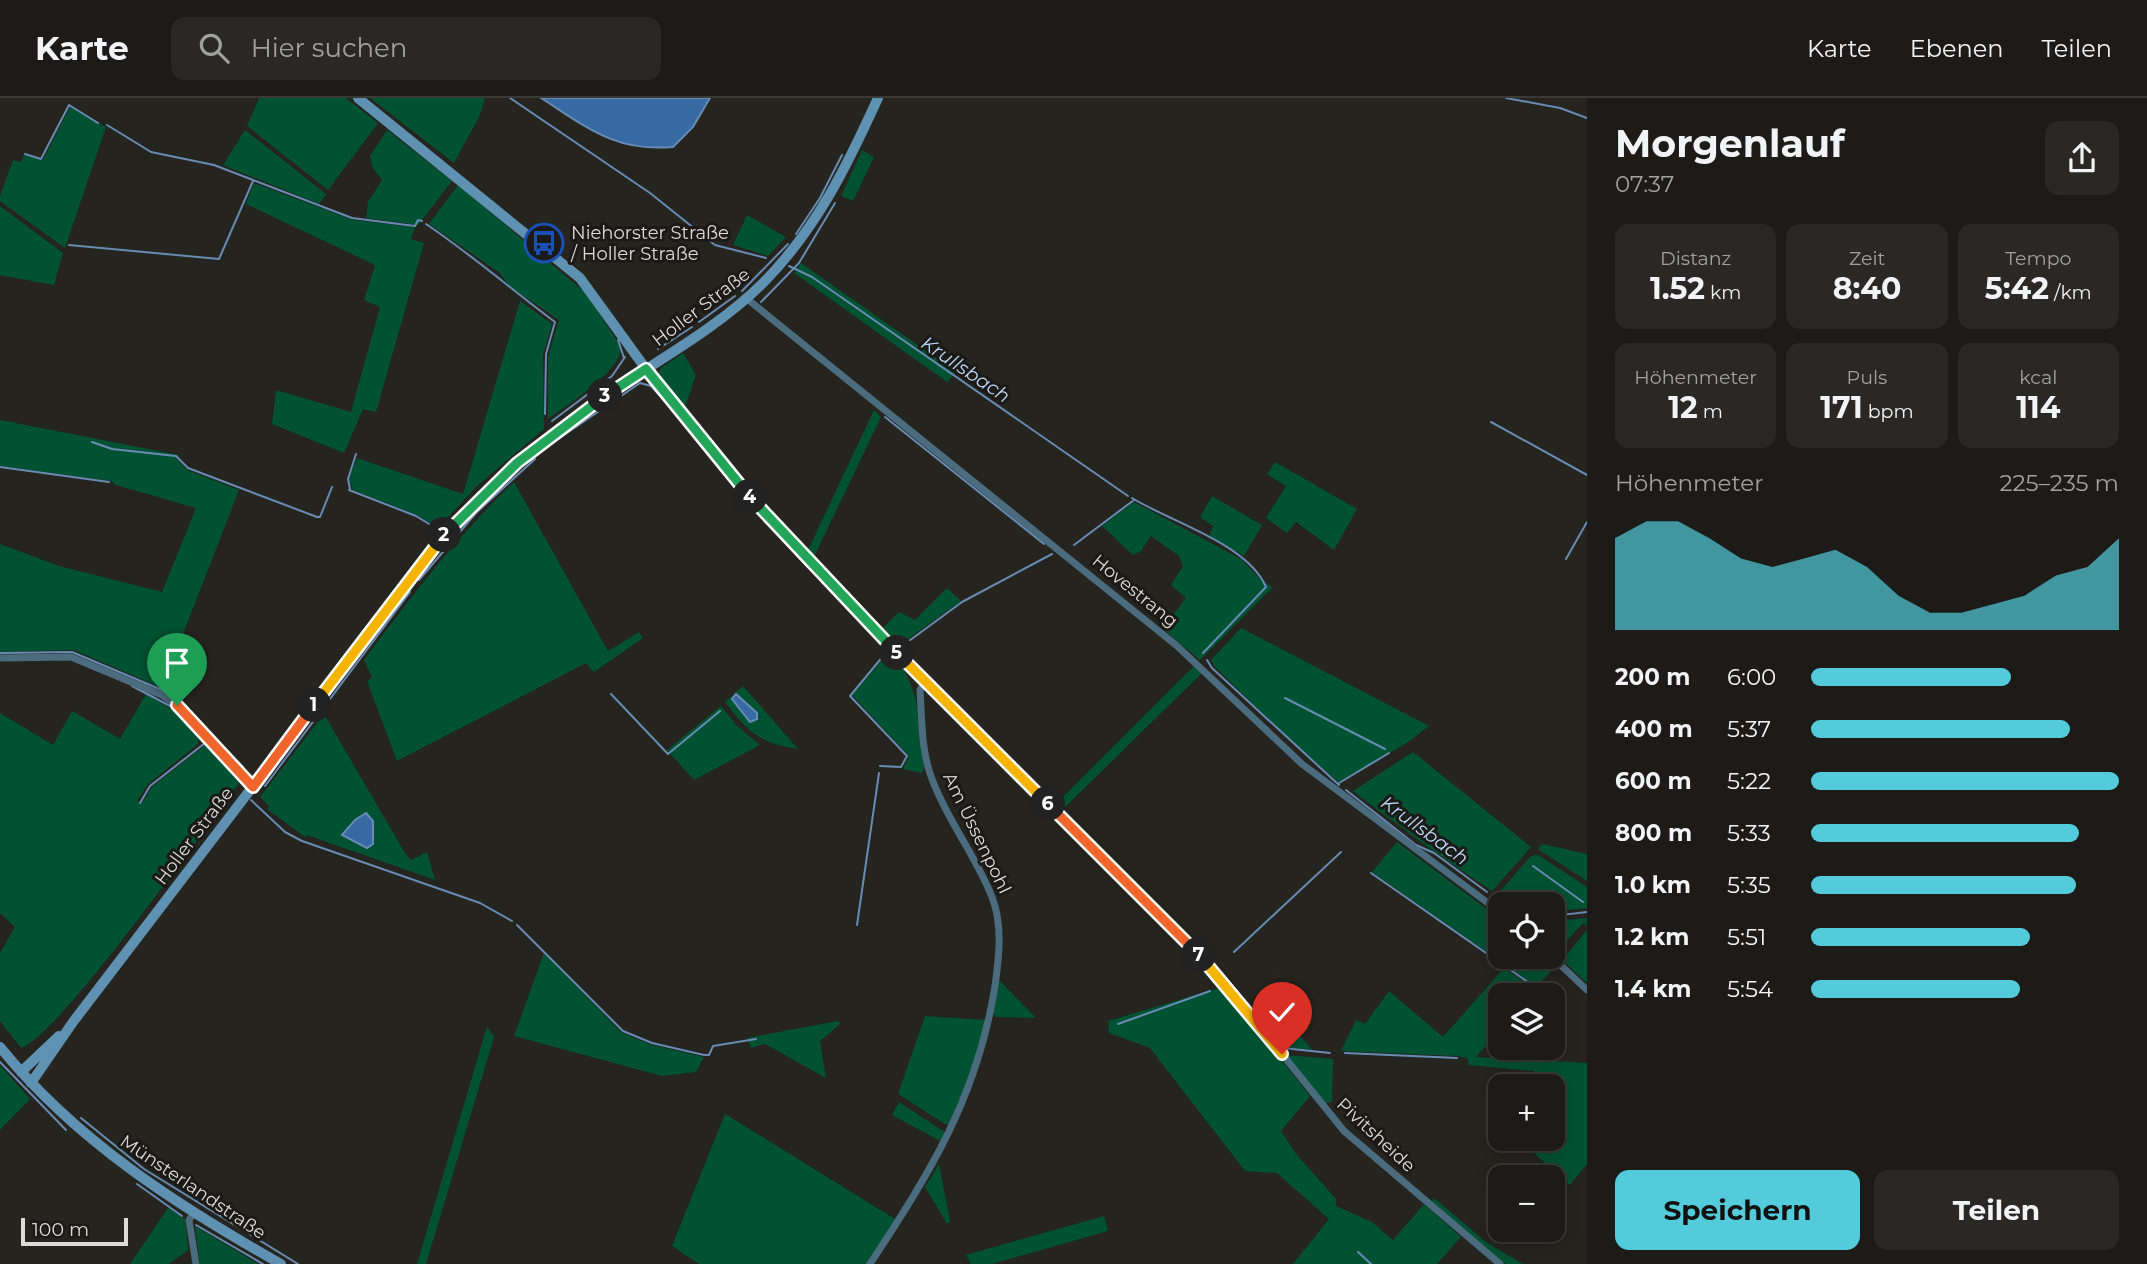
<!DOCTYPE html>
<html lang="de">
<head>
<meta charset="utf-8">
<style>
	:root { --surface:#1c1b17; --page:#292824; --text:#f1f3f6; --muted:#a0a1a1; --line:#3a3936; --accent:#53cbdb }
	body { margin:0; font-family:Montserrat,sans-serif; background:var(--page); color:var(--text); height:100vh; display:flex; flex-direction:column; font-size:26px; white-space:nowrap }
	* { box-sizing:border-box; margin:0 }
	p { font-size:23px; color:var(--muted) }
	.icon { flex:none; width:38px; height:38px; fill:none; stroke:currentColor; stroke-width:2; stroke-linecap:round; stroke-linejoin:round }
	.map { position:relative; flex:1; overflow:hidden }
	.details { display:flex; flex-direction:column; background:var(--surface); width:560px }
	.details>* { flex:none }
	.fabs { position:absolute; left:1488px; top:794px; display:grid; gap:14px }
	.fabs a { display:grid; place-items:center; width:77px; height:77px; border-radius:14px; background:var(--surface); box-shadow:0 4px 18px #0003,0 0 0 2px var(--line); font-size:35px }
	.scale { position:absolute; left:21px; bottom:18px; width:107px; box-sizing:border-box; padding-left:7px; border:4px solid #dcdbd7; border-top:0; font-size:19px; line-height:24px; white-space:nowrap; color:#dcdbd7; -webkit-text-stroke:5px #1c1a16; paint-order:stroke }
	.pin { position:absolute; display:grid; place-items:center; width:60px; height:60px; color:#fff; margin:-72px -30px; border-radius:50% 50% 50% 0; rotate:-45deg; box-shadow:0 0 7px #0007 }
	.pin .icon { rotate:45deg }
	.km { position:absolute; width:35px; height:35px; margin:-18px; border-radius:50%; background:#222; color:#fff; font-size:19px; line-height:35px; text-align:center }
	.round { display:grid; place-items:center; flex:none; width:74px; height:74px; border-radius:14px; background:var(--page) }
	.overview { display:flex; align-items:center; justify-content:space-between; height:119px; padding:0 28px }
	h1 { font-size:38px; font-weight:700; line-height:52px }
	.stats { display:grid; grid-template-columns:repeat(3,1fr); gap:10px; height:119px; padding:7px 28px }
	.stats div { display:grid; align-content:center; border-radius:14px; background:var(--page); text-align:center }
	.stats b { font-size:30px; font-weight:700 }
	.stats small { font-size:19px; font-weight:400 }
	.stats p { font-size:19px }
	.chart { height:196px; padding:14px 28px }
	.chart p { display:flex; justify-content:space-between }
	.chart svg { width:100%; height:126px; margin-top:7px; fill:var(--accent); opacity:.7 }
	.button { display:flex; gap:14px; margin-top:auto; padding:14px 28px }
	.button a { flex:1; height:80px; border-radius:14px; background:var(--accent); color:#111; font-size:28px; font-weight:700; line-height:80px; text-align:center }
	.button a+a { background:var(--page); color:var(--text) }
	ul { padding:0 28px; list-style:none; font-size:23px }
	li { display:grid; grid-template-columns:112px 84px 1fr; align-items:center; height:52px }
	li i { height:18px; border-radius:9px; background:var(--accent) }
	header { display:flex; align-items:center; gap:42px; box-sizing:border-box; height:98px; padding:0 35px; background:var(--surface); border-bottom:2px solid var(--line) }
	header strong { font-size:33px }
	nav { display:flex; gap:38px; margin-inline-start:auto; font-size:24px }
	.search { width:490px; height:63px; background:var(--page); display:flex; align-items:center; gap:18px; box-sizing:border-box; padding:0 24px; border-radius:14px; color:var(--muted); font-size:26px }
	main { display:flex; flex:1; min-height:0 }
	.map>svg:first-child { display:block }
	.green { fill:#005232 }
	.water { fill:#3769a3; stroke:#688bb3; stroke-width:2 }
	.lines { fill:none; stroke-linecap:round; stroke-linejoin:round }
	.stream { stroke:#688bb3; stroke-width:2 }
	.street { stroke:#4b6b7e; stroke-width:7 }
	.secondary { stroke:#5f92b2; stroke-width:10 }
	.split-1-casing { stroke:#fff; stroke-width:14 }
	.split-2-casing { stroke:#fff; stroke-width:14 }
	.split-3-casing { stroke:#fff; stroke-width:14 }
	.split-4-casing { stroke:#fff; stroke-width:14 }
	.split-5-casing { stroke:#fff; stroke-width:14 }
	.split-6-casing { stroke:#fff; stroke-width:14 }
	.split-7-casing { stroke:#fff; stroke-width:14 }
	.split-8-casing { stroke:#fff; stroke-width:14 }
	.split-1 { stroke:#f0652b; stroke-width:9 }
	.split-2 { stroke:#f5b400; stroke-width:9 }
	.split-3 { stroke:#22a559; stroke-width:9 }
	.split-4 { stroke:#22a559; stroke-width:9 }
	.split-5 { stroke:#22a559; stroke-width:9 }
	.split-6 { stroke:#f5b400; stroke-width:9 }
	.split-7 { stroke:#f0652b; stroke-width:9 }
	.split-8 { stroke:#f5b400; stroke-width:9 }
	.labels { text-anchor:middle; stroke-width:6; stroke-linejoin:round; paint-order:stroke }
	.poi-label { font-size:18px; fill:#dcdbd7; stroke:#1c1a16; text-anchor:start }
	.street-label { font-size:18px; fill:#dcdbd7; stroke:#1c1a16 }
	.water-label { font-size:19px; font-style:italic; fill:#bad6f7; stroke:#1c1a16 }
</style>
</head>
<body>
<header>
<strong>Karte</strong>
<div class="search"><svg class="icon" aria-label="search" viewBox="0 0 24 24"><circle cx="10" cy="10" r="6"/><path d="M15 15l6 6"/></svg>Hier suchen</div>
<nav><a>Karte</a><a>Ebenen</a><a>Teilen</a></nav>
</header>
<main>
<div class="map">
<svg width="1587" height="1166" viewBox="0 0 1587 1166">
	<rect width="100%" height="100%" fill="#25241f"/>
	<path class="green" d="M259 0H346L378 25 328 92 247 28Z
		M370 0H485L479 19 454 65Z
		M70 9 106 29 65 150 0 103V98L13 62 21 64 24 57 43 62Z
		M245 32 326 96 319 106 223 67Z
		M387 32 452 83 418 127 366 120 368 104 382 82 373 70 370 58Z
		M862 52 874 59 853 103 841 98Z
		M254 85 353 122 415 129 411 141 424 145 376 314 363 311 344 355 272 326 276 292 351 314 380 209 364 202 375 167 246 106Z
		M458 87 586 195 621 249C621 274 568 306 548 321V259L559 222 509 188 500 175 429 126Z
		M0 108 63 155 54 187 0 177Z
		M747 117 786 139 768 158 733 147Z
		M801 165 956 274 947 284 794 175Z
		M520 203 552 226 543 257 544 331 478 387 438 430 417 417 353 392 349 381 357 360 463 396Z
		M683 255 696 277 684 312 658 277 661 270Z
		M874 312 881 319 813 461 807 454Z
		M0 322 179 357 176 360 187 372 239 392 162 590 74 552 0 554V446L59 468 162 494 196 410 116 387 111 383 0 368Z
		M1275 364 1357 411 1334 452 1296 424 1287 435 1266 420 1286 388 1267 376Z
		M514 384 608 553 639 534 643 540 594 574 586 565 397 663 367 583 372 580 364 562C411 499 457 438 514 384Z
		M1212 398 1262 427 1244 458 1209 438 1213 428 1200 419Z
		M1134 404 1241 461 1263 484 1273 489 1200 562 1163 531 1186 500 1171 487 1183 468 1179 458 1151 438 1141 453 1133 457 1102 428Z
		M947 490 961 503 898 548 881 532 899 514 915 522Z
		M1241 530 1429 628 1407 645 1338 684 1286 638 1215 569 1211 562Z
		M890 553C922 589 918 623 924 669L922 675 903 671 909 658 852 597Z
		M1194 568 1202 575 1061 713 1055 707Z
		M743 588 798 651C759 645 748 634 725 604Z
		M146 596 174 613 198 640V646L148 686 137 703 142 705 152 689 205 647 239 685C206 729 59 938 21 950L0 923V855L15 829 0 815V615L53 647 72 613 120 641Z
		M721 608 737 628 760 647 694 682 667 652Z
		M324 616 405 755 411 762 427 754 435 782 307 737 305 739 267 711 269 708 260 699Z
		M1413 654 1531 749 1492 793C1444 761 1398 728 1353 693Z
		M1397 744 1500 821V859H1545L1555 868 1537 889 1372 774Z
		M1542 746 1587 756V783L1538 751Z
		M1538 757 1587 789V810L1552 814V807H1508L1496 798 1531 758Z
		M1587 820V828L1583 825 1555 856 1552 854V823Z
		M1587 832V885L1562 862Z
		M544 855 622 935 652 947 704 959 696 974 662 978 514 938Z
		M1504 870 1535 891 1529 898H1500V932L1476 959 1587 965V1066L1570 1087 1518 1041H1552V989H1523L1535 973 1469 967 1467 960 1458 958 1341 953 1356 922 1365 926 1389 893 1443 939Z
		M999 882 1036 920 996 919 993 915Z
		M1215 891H1225L1310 998 1281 1033 1297 1057 1336 1101V1108L1372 1124 1393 1142 1424 1106 1461 1139 1437 1166H1293L1329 1121 1277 1075 1245 1073 1150 950 1109 935 1108 923Z
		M1283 916 1312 952 1282 949 1266 930Z
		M925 918 987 922 975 967 949 1026H945L898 996Z
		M837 923 841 925 820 943 826 980 765 946 751 950 747 940Z
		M487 928 494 939 426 1166H417Z
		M1286 957 1333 961 1332 1004 1324 1006Z
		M0 967 30 1001 0 1032Z
		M899 1004 946 1035 942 1044 892 1017Z
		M725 1016 895 1121 867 1166H699L672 1148Z
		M939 1066 950 1123 947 1126 925 1089Z
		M1434 1100 1486 1144 1523 1166H1505L1431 1105Z
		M168 1110 185 1121 188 1152 169 1166H130Z
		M1104 1118 1108 1133 992 1166H971L966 1157Z
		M195 1128 258 1166H200Z"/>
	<path class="water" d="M541 0H710L693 29 673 49C615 54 588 30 541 0Z
		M736 596 757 615V621L750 624 732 601Z
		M366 715 373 723V746L367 750 342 737 355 722Z"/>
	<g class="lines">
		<path class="stream" d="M510 0 650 95 715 147 766 160
			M1506 0 1560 10 1587 20
			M107 27 151 54 214 67 352 120 415 128 418 122 422 123
			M25 56 41 61 69 7 98 25
			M426 126C472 157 511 191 555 224L546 256 545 316
			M796 136 820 100 842 57
			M69 147 219 161 253 83
			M789 168 812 179 1128 398
			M742 193 788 146
			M761 204 799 165 835 105
			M699 224 735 198
			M618 242 624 260
			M658 251 692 229
			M885 319 1044 446
			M552 323 612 278 625 259
			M1491 324 1587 377
			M92 344 112 351 176 358 188 370 317 419H320L332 389
			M554 344 640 285 651 288 663 301
			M0 369 109 384
			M350 391 348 381 356 356
			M349 392 416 418 434 429
			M1132 400C1171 424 1248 446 1266 489L1203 555
			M1074 447 1134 402
			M1566 461 1587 424
			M419 482 476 415 535 361
			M898 551 962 504 1052 456
			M0 555 72 554 162 592 181 606 243 669
			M1207 562 1212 570 1339 687
			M132 588 174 610 205 645 150 688 140 705
			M611 596 668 656 720 613
			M1285 600 1385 651
			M880 668 901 669 907 658 850 598 884 557
			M1339 685 1389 655
			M265 688 410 494
			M1346 692 1416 747 1434 755 1487 794
			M251 702 285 734 302 743 480 805 512 823
			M1067 730 1212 877
			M1533 768 1583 804
			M1371 775 1535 889
			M1495 801 1503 807
			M1552 818 1587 814
			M517 827 623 933 652 945 704 957H709L713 948 756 941
			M857 827 879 675
			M1234 854 1341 754
			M1118 926 1210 893
			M1283 950 1330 955
			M1345 955 1457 960
			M0 964 66 1032
			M81 1020 144 1071 298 1166
			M137 1086 182 1118
			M196 1127 263 1166
			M1358 1154 1371 1166"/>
		<path class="street" d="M746 200 1176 547 1302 666 1500 814
			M646 271 767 418 899 558 1216 874 1344 1033 1500 1166
			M0 560 71 559 162 597 177 607 253 689
			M1552 859 1587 892
			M194 1115 189 1122 196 1166
			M870 1166C931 1073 977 1000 995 888 999 859 1003 827 992 799 976 758 947 722 932 681 921 653 922 621 920 592L925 584"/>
		<path class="secondary" d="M358 0 580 180 646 271
			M0 949C75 1042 178 1108 281 1166
			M21 974 59 938
			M31 985 73 924 451 429C497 379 549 336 605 298 658 262 718 230 764 184 817 130 847 68 878 0"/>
	</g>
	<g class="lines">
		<defs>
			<path id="split-1" d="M177 607 253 689 314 607"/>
			<path id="split-2" d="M314 607 444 437"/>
			<path id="split-3" d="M444 437 517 365 605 298"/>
			<path id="split-4" d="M605 298 646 271 750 399"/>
			<path id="split-5" d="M750 399 897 555"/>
			<path id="split-6" d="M897 555 1048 706"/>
			<path id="split-7" d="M1048 706 1199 857"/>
			<path id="split-8" d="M1199 857 1282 956"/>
		</defs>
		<use href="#split-1" class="split-1-casing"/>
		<use href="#split-2" class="split-2-casing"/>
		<use href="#split-3" class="split-3-casing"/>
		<use href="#split-4" class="split-4-casing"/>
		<use href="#split-5" class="split-5-casing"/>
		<use href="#split-6" class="split-6-casing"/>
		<use href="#split-7" class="split-7-casing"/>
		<use href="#split-8" class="split-8-casing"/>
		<use href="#split-1" class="split-1"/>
		<use href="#split-2" class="split-2"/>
		<use href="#split-3" class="split-3"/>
		<use href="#split-4" class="split-4"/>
		<use href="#split-5" class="split-5"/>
		<use href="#split-6" class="split-6"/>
		<use href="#split-7" class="split-7"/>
		<use href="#split-8" class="split-8"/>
	</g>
	<defs>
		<symbol id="bus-ring" viewBox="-11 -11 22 22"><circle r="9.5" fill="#1c1a16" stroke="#1a4fb4" stroke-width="1.5"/><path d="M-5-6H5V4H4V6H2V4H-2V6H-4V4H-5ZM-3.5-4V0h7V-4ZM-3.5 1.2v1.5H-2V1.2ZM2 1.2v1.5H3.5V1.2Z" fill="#1a4fb4"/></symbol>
	</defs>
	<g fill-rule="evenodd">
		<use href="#bus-ring" x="522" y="123" width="44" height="44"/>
	</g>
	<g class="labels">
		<g class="poi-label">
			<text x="571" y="141">Niehorster Straße<tspan x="571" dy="21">/ Holler Straße</tspan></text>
		</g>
		<g class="street-label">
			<text transform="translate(701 209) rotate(-37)" y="6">Holler Straße</text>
			<text transform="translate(1135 493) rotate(39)" y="6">Hovestrang</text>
			<text transform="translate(977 735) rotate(64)" y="6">Am Üssenpohl</text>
			<text transform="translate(194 738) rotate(-53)" y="6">Holler Straße</text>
			<text transform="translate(1376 1037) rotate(43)" y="6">Pivitsheide</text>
			<text transform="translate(193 1089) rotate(34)" y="6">Münsterlandstraße</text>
		</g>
		<g class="water-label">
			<text transform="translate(966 271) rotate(34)" y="7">Krullsbach</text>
			<text transform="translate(1425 732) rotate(36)" y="7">Krullsbach</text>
		</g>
	</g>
</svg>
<div class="fabs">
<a><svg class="icon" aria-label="locate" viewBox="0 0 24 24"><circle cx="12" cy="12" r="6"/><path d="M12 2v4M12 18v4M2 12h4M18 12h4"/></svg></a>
<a><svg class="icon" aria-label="layers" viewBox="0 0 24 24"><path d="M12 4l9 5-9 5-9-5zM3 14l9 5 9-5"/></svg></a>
<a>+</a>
<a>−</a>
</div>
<div class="scale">100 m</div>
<div class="pin" style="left:177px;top:607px;background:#1e9e55"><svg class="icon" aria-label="arrive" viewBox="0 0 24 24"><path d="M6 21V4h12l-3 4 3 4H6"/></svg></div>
<div class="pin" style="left:1282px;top:956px;background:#d93025"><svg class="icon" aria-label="check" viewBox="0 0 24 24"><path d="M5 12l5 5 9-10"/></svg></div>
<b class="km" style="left:314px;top:607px">1</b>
<b class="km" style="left:444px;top:437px">2</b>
<b class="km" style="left:605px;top:298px">3</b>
<b class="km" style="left:750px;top:399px">4</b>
<b class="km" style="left:897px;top:555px">5</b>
<b class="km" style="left:1048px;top:706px">6</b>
<b class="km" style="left:1199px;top:857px">7</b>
</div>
<section class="details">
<div class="overview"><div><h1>Morgenlauf</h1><p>07:37</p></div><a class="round"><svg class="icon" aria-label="share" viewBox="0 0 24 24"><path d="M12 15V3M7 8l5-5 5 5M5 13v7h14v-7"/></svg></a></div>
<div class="stats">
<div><p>Distanz</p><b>1.52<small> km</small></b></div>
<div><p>Zeit</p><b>8:40</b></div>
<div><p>Tempo</p><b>5:42<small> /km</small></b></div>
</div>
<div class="stats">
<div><p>Höhenmeter</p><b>12<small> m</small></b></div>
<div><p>Puls</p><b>171<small> bpm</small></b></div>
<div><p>kcal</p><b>114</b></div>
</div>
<div class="chart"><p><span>Höhenmeter</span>225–235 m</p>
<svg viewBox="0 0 160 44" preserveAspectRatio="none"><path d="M0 44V12L10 6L20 6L30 12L40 19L50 22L60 19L70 16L80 22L90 32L100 38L110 38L120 35L130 32L140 25L150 22L160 12V44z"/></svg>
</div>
<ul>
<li><b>200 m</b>6:00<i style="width:65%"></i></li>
<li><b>400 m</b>5:37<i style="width:84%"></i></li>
<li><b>600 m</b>5:22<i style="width:100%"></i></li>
<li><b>800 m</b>5:33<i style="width:87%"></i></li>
<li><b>1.0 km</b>5:35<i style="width:86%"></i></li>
<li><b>1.2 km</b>5:51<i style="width:71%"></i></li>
<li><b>1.4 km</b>5:54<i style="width:68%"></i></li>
</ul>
<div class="button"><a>Speichern</a><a>Teilen</a></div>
</section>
</main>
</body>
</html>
